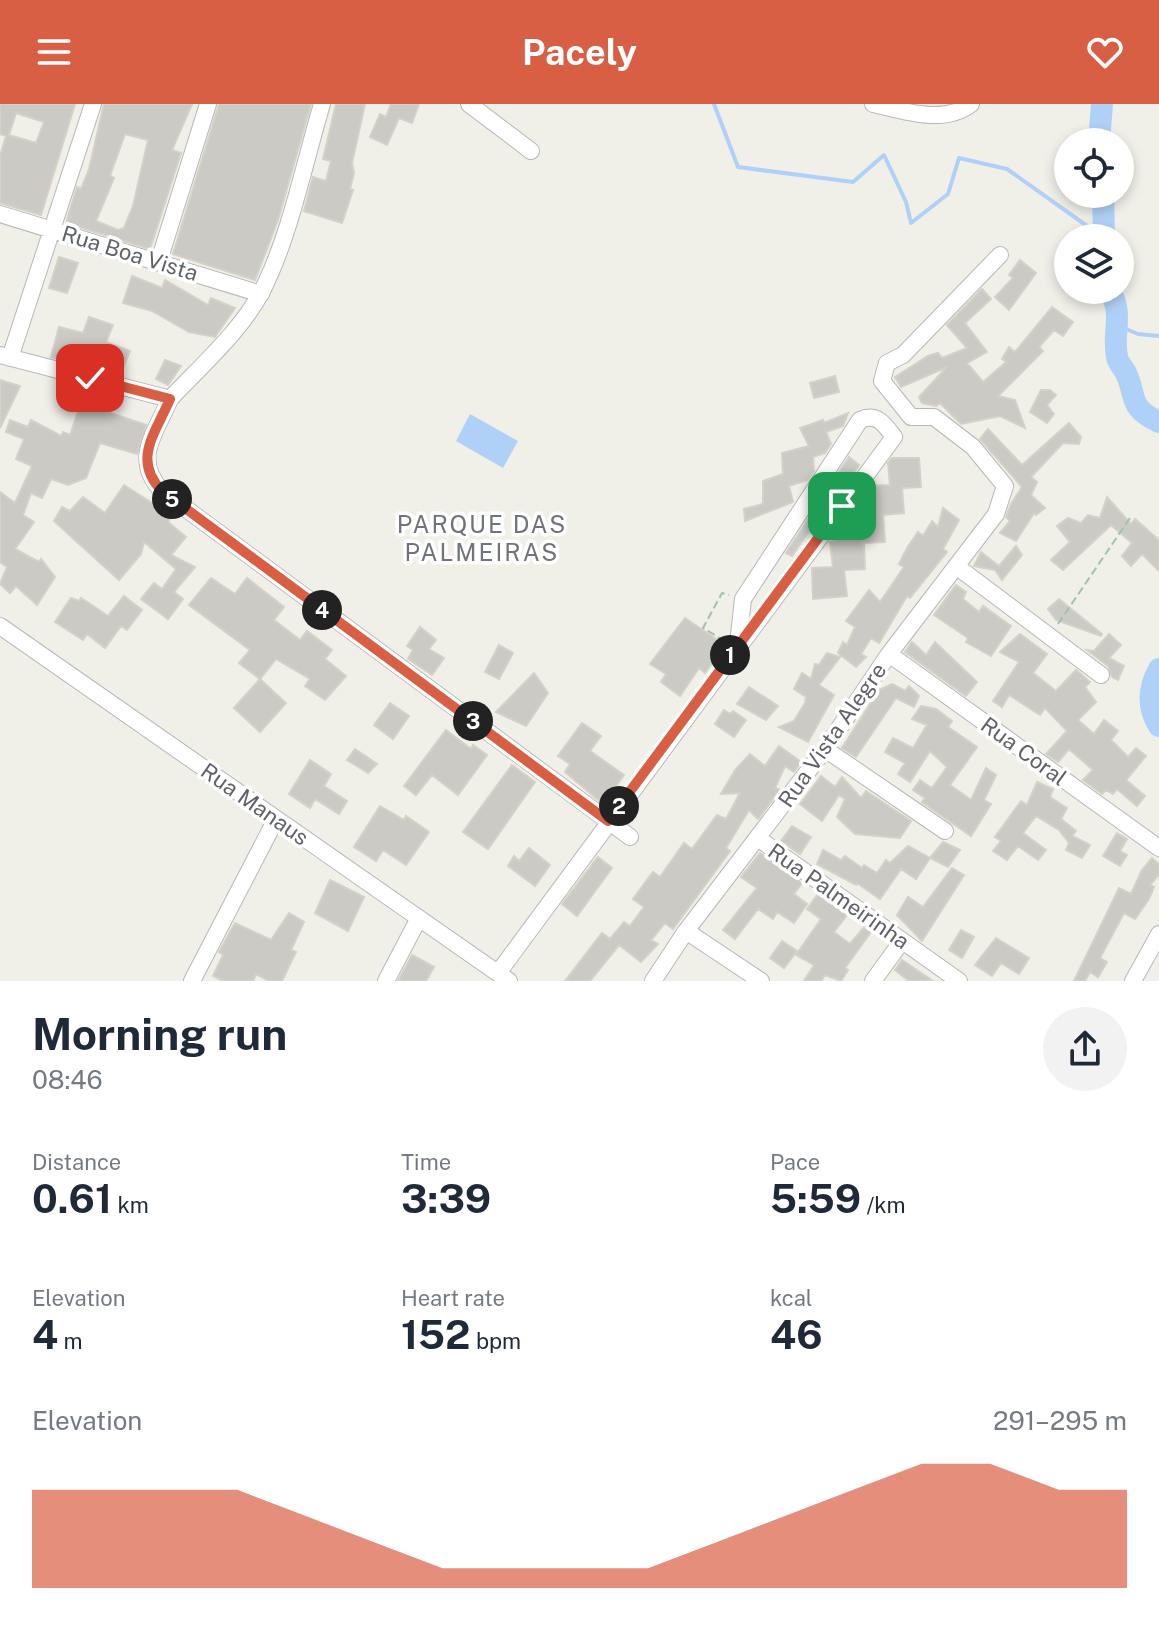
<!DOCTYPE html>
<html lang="en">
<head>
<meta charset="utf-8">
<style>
	:root { --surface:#fff; --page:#f2f2f3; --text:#1f2937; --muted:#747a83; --accent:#d95f44 }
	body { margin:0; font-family:"Public Sans",sans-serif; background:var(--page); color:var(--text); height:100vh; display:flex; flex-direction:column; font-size:30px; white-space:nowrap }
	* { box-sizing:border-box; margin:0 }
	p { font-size:26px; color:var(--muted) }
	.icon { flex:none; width:44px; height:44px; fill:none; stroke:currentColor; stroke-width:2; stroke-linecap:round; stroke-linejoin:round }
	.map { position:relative; height:877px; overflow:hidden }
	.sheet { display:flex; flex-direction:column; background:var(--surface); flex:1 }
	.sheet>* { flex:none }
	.controls { position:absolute; left:1054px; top:24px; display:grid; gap:16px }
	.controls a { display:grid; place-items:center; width:80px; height:80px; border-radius:50%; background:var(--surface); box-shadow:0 4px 12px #0003; font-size:40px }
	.pin { position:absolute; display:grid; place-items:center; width:68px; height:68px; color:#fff; margin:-34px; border-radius:16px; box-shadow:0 4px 12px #0006 }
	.km { position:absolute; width:40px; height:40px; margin:-20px; border-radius:50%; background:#222; color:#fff; font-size:22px; line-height:40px; text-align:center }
	.round { display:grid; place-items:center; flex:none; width:84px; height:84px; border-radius:42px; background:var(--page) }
	.overview { display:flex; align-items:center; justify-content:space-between; height:136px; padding:0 32px }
	h1 { font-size:44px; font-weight:700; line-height:60px }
	.figures { display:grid; grid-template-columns:repeat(3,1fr); gap:12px; height:136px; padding:8px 32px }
	.figures div { display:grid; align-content:center }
	.figures b { font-size:40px; font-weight:700 }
	.figures small { font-size:22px; font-weight:400 }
	.figures p { font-size:22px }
	.chart { height:224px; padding:16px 32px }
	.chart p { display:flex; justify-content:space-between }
	.chart svg { width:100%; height:144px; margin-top:8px; fill:var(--accent); opacity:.7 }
	header { display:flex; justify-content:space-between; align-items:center; height:104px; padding:0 32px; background:var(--accent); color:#fff; font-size:36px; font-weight:700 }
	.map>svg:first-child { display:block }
	.water { fill:#b0d1f7 }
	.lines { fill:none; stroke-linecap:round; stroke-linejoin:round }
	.stream { stroke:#b0d1f7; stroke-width:4 }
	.river { stroke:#b0d1f7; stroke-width:22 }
	.building { fill:#cbcac4; stroke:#d4d1c7; stroke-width:2; fill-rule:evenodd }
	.minor-casing { stroke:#b5b7bb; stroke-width:18 }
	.path { stroke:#a0c3ad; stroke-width:2; stroke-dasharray:8 4; stroke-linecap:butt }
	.minor { stroke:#fff; stroke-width:16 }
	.route-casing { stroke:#fff; stroke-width:16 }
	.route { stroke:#d95f44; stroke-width:10 }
	.labels { text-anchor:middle; stroke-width:7; stroke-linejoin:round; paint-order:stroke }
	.street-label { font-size:22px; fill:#5f6266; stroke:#fff }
	.neighbourhood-label { font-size:24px; letter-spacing:2px; fill:#707378; stroke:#fff }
</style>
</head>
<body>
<header><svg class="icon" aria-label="menu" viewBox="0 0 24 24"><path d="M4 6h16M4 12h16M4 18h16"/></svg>Pacely<svg class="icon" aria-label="heart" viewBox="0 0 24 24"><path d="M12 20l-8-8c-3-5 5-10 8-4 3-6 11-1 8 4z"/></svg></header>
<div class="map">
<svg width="1159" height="877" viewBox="0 0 1159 877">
	<rect width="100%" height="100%" fill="#f0efe8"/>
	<path class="water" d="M470 310 518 337 503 364 456 337Z"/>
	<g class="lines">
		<path class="stream" d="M714 0 738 63 853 78 884 51 906 98 911 119 948 90 959 54 1007 65 1104 134
			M1119 222 1138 230 1159 232"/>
		<path class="river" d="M1099 38 1102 0
			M1103 90 1104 134
			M1110 186C1124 214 1112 225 1117 253 1118 259 1123 263 1126 269 1137 292 1127 303 1159 318
			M1159 565C1148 585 1147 603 1159 622"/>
	</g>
	<path class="building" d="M0 0H75L41 111 0 99V52L6 32 0 30ZM16 9 44 18 36 39 9 31Z
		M104 0H192L172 46 181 49 150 145 66 119 77 83 81 85 89 65ZM125 30 148 36 133 102 124 124 118 126 96 117 114 74 110 72Z
		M219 0H311L278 116 255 176 173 150Z
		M336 0H365L352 59 354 69 350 85 353 86 342 119 304 107 313 73 326 77 331 57 323 55Z
		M391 0H419L412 19 399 14 387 41 370 33 380 10 386 13Z
		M59 153 78 159 67 189 49 184Z
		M1020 156 1036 169 1009 206 995 193 1013 174 1009 171Z
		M132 172 162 184 165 176 208 201 211 194 235 204 215 233 189 228 152 207 123 199Z
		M982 185 991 195 965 219 987 248 967 259 983 278 1006 258 1002 255 1009 243 1015 248 1052 203 1073 218 1063 232 1054 226 1039 243 1043 247 998 292 1015 296 1025 324 1000 312 961 320 940 299 936 302 922 299 919 293 947 263 901 283 895 273 928 252 938 249 942 254 967 244 947 221Z
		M89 213 113 221 106 238 130 247 120 271 73 253 71 258 51 253 59 223 83 229Z
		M165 256 181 262 168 281 156 275Z
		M835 272 839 288 814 294 810 279Z
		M0 276 20 282 0 324Z
		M1041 286H1050L1056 291 1047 301 1054 310 1047 319 1030 308Z
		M81 299 146 321 137 350 100 339 86 374 68 381 51 375 42 394 31 389 23 411 34 418 15 445 39 458 41 455 55 473 37 501 16 482 10 489 0 480 7 463 0 458V388L15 399 32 362 16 355 24 335 6 328 10 316 28 323 31 316 61 332 63 328 70 331Z
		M848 309 843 322 826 328 831 340 825 349 813 353 814 367 808 376 789 382 793 398 745 417 744 405 763 400V377L783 370 782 349 809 342 800 324 823 316 824 319Z
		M1069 319 1081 333 1079 340 1063 339 1031 373 1037 378 1031 391 1045 404 1036 411 1034 409 1016 437 1000 429 1010 417 1006 413 1011 400 1022 383 980 335 988 325 1022 361Z
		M849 353 859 361 847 378V373L792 452 786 449Z
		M892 354H919L921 383 902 384 904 409 883 411 885 438 864 439 865 465 844 466 847 492 813 495 812 464 833 463 830 438 850 434 849 412 852 408 870 407 871 382 890 381 888 359Z
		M124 381 172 412 168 418 186 433 171 451 195 463 174 488 183 495 168 515 141 495 154 479 162 485 176 465 144 438 141 450 119 476 54 417 62 403 70 407 83 393 105 409Z
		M1107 393 1131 420 1135 415 1159 436V467L1142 450 1131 462 1122 452 1132 439 1111 421 1063 466 1051 456 1070 438 1057 422 1068 414 1081 419 1088 411 1100 414Z
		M943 404 959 416 943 445 947 448 910 494 907 492 879 539 871 534 861 550 866 553 856 563 838 549 843 538 847 541 855 523 846 517 869 486 880 498 904 463 899 460 907 444 918 428 923 432 932 417 938 423Z
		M1016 442 1022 451 1002 476 995 466 974 462 981 448 999 462Z
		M211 474 235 490 247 474 284 503 274 516 300 536 307 527 332 546 325 555 346 572 325 596 305 582 310 575 276 555 260 575 239 559 250 546 189 501Z
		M956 481 966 488 963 495 979 508 983 502 1011 522 991 552 966 538 968 534 934 511Z
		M124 492 142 506 127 526 121 522 105 544 87 530 83 536 55 518 71 494 79 497 81 494 108 512Z
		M1059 495 1102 530 1101 532 1056 516 1048 505Z
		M685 514 725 541 705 569 699 564 680 592 661 578 666 570 650 560Z
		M420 523 436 536 429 545 444 554 432 571 408 555 413 546 407 542Z
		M1020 530 1047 550 1033 569 1056 587 1076 566 1090 578 1085 583 1096 598 1078 616 1094 630 1104 616 1118 627 1111 636 1128 653 1136 644 1146 652 1126 676 1145 692 1137 702 1117 685 1113 690 1106 686 1102 690 1083 676 1093 666 1069 645 1058 658 1046 650 1067 627 1045 604 1040 611 1009 591 1002 603 993 597 1019 558 1000 548Z
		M1109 530 1121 541 1109 554 1124 562 1118 576 1112 573 1108 562 1087 546 1094 547Z
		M912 538 926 551 935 538 977 578 966 592 905 548Z
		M499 541 513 549 499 575 485 568Z
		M827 549 840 553 819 581 834 591 808 638 779 623 794 617 805 599 806 593 794 585 802 569 811 575 815 560 819 561Z
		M534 569 548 589 526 622 496 608Z
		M260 575 286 599 260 628 234 604Z
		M892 580 905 587 909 582 919 592 914 603 896 594 856 653 842 644 879 586Z
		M749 583 778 602 766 616 737 600Z
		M390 599 409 612 393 635 374 621Z
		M921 602 936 605 952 617 948 623 977 643 950 681 971 696 986 664 996 671 984 696 991 700 971 732 922 698 925 694 913 686 920 676 932 684 947 663 930 647 910 678 898 670 905 659 885 648 893 634 913 644 927 621 912 615Z
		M724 606 730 610 733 607 746 616 734 633 715 620Z
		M582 619 601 632 590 647 624 671 603 700 565 668 570 660 558 652Z
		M446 626 471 645 473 641 487 651 458 691 432 671 416 691 404 682Z
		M779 642 801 658 794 668 785 662 775 684 780 686 758 715 749 706 726 744 730 747 673 825 665 819 651 836 658 840 641 858 619 841 590 877H565L602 829 610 835 624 818 630 822 644 803 633 795 653 768 660 773 684 739 692 745 717 711 726 715 740 689 721 690 735 666 750 650 765 662Z
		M355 645 377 660 368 669 347 656Z
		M310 656 331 670 324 682 347 697 339 710 315 695 310 704 289 690Z
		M512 661 535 678 488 745 463 728Z
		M821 672 835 683 842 673 861 694 866 687 911 717 900 734 855 730 837 713 845 695 839 691 822 717 800 700Z
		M1037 678 1053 685 1050 693 1067 704 1061 715 1076 727 1072 732 1090 741 1082 754 1066 746 1069 739 1059 726 1036 712 1023 729 1046 746 1038 756 1018 742 1007 756 993 747 1001 737 995 733 1021 697 1027 701Z
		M380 702 404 716 406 712 429 728 406 761 383 746 376 757 354 743Z
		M792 722 811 733 800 750 781 737Z
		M1117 729 1127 735 1120 747 1127 751 1120 762 1103 752Z
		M943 738 960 746 948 763 930 754Z
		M908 742 930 754 916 775 901 765 880 795 857 779 856 781 817 760 823 746 841 756 845 752 862 764 864 761 877 769 886 756 890 759Z
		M529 744 550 761 535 782 508 762 514 752 519 757Z
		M760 749 802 779 794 790 807 800 794 819 777 808 773 815 758 805 735 835 723 826 757 784 741 773Z
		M598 753 612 764 577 812 562 800Z
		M1152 754 1159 760V771L1150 781 1154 783 1149 795 1135 815 1124 809 1100 854 1107 858 1098 873 1090 868 1085 877H1074L1119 784 1131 790 1142 766Z
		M952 764 964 771 922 837 897 811 908 793 923 803Z
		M330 776 364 793 348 827 315 809Z
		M818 790 847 811 834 828 850 840 864 823 871 828 845 864 848 866 841 877 825 871 821 877H804L814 861 796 851 821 815 807 805Z
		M289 809 304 818 291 846 296 848 282 877H269L256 870 253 877H223L213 872 223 851 219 848 235 819 271 836Z
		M961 826 974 833 962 854 949 846Z
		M996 834 1029 854 1019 870 1001 859 992 872 975 861Z
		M782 837 797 847 784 864 770 854Z
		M412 851 434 863 426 877H398Z
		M902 856 933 877H909L895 866Z"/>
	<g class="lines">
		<defs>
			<path id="minor" d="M469 0 531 47
				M873 0C904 7 943 21 971 0
				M0 110 261 190
				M159 157 208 0
				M0 251 170 295C155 330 132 355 162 387L630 733
				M10 254 93 0
				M170 295C201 262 241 227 262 187 290 132 304 60 322 0
				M956 462 1101 571
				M0 522 509 877
				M889 550 1159 744
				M825 645 945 727
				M759 735 959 877
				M686 827 761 877
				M498 869 894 333C885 321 877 308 860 316L743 495 738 540
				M192 877 276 715
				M386 877 419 814
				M653 877 686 827 825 645 889 550 996 410 1005 382 973 343 934 313H911L882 277 887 259 903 251 1000 151
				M873 877 902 837
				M1133 877 1159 830"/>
		</defs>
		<use href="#minor" class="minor-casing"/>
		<path class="path" d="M1058 520 1132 411
			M725 537 703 524 722 489 729 491"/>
		<use href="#minor" class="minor"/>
	</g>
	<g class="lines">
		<defs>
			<path id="route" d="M90 274 170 295C155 330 132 356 162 387L608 717 842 402"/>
		</defs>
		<use href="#route" class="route-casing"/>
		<use href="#route" class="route"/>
	</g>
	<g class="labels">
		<g class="street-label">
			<text transform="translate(130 149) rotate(17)" y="8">Rua Boa Vista</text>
			<text transform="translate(832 631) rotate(-55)" y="8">Rua Vista Alegre</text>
			<text transform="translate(1024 647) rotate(36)" y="8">Rua Coral</text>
			<text transform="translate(255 700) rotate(35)" y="8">Rua Manaus</text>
			<text transform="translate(839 792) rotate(35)" y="8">Rua Palmeirinha</text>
		</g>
		<g class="neighbourhood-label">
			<text x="482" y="429">PARQUE DAS<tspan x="482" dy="28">PALMEIRAS</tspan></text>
		</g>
	</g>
</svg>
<div class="controls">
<a><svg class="icon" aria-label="locate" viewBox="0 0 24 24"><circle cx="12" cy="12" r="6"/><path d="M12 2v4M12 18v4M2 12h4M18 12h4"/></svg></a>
<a><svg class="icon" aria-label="layers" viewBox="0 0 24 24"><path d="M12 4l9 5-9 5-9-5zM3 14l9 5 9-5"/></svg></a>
</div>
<div class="pin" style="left:842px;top:402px;background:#1e9e55"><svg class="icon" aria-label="arrive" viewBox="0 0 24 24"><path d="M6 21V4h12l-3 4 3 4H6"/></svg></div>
<div class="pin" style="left:90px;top:274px;background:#d93025"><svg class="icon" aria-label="check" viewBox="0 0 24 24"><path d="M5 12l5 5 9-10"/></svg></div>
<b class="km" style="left:730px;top:551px">1</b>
<b class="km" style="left:619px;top:702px">2</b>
<b class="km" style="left:473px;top:617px">3</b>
<b class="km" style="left:322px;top:506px">4</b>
<b class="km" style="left:172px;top:395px">5</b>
</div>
<section class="sheet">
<div class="overview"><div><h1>Morning run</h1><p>08:46</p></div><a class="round"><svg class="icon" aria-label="share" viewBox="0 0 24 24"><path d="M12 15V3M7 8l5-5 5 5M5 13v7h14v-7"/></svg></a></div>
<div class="figures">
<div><p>Distance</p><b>0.61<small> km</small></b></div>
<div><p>Time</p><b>3:39</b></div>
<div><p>Pace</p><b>5:59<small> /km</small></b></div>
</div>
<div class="figures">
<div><p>Elevation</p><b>4<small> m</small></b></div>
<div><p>Heart rate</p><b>152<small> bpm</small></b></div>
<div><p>kcal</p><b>46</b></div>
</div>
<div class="chart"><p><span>Elevation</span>291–295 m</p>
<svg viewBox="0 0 160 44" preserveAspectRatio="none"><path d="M0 44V14L10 14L20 14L30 14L40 22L50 30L60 38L70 38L80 38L90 38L100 30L110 22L120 14L130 6L140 6L150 14L160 14V44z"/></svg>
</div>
</section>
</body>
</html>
